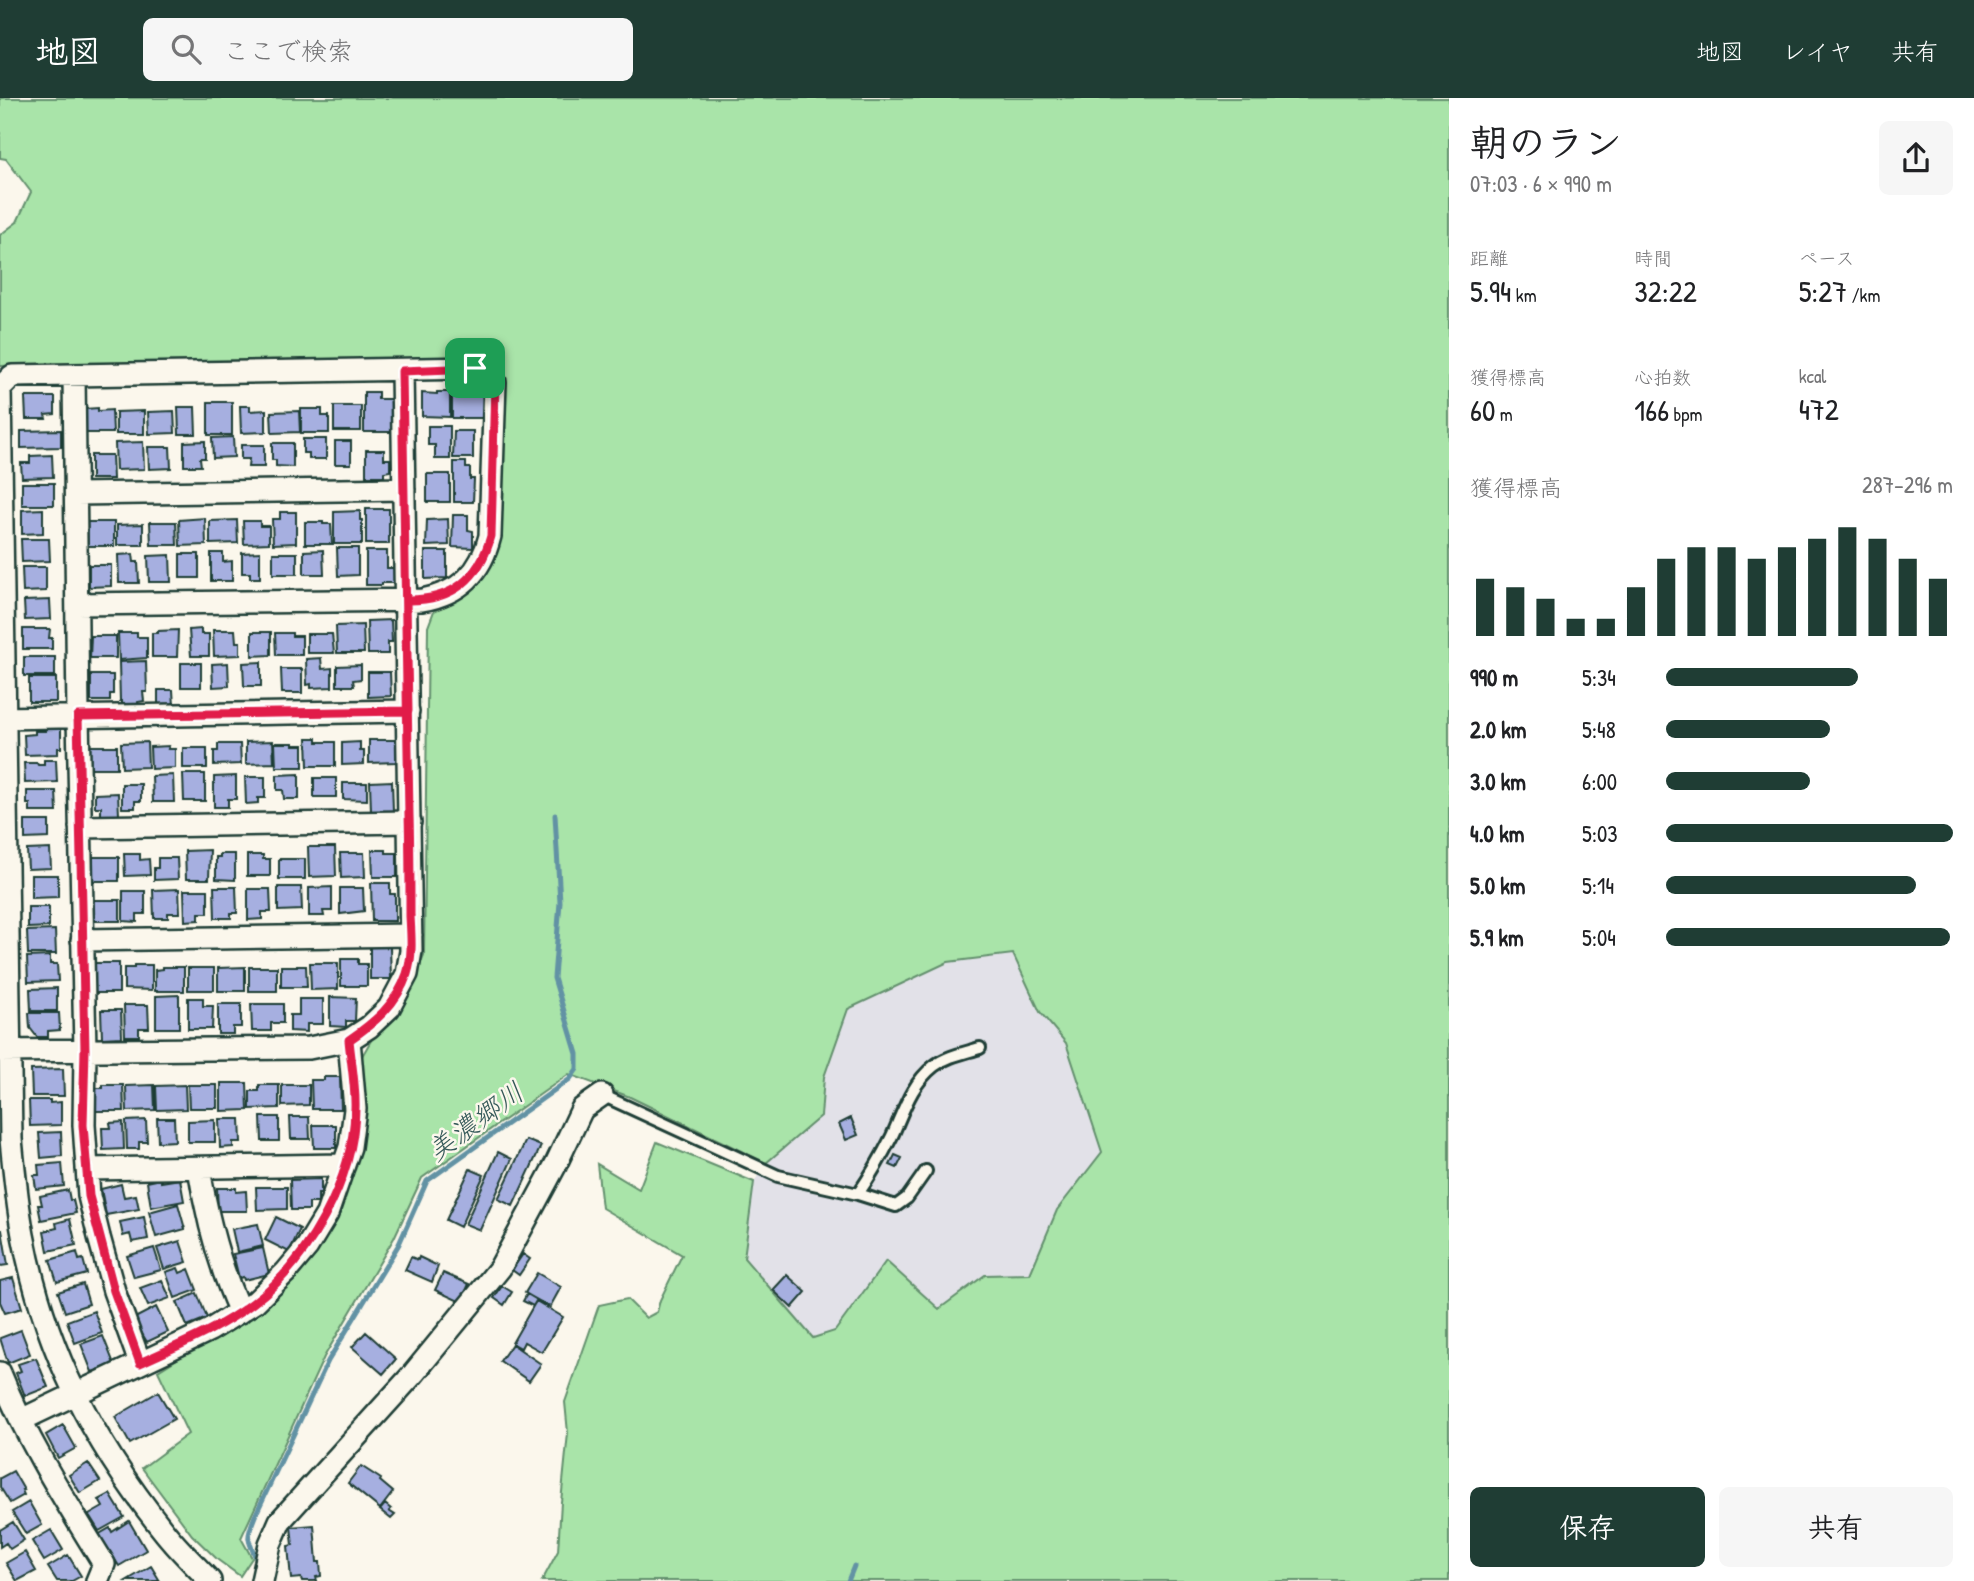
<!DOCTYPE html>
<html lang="ja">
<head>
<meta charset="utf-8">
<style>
	:root { --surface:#fff; --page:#f6f6f6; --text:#202124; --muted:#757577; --accent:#1f3d34 }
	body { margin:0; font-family:"Patrick Hand","Klee One",sans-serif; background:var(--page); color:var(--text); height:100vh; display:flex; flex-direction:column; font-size:26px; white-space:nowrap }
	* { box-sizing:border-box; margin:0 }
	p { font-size:23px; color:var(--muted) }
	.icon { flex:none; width:38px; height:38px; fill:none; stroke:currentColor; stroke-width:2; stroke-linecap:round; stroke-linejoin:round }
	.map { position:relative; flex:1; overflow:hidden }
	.side { display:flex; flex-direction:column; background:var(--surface); width:525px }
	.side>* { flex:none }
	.pin { position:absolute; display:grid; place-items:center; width:60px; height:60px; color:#fff; margin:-30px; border-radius:14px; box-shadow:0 4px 10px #0006 }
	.round { display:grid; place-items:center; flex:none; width:74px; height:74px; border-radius:10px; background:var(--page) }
	.overview { display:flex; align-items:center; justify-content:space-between; height:119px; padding:0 21px }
	h1 { font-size:38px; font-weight:600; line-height:52px }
	.figures { display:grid; grid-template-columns:repeat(3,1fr); gap:10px; height:119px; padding:7px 21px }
	.figures div { display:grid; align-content:center }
	.figures b { font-size:30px; font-weight:600 }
	.figures small { font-size:19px; font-weight:400 }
	.figures p { font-size:19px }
	.chart { height:196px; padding:14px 21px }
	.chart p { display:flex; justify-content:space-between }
	.chart svg { width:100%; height:126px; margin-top:7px; stroke:var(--accent); stroke-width:6 }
	.cta { display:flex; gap:14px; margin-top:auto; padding:14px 21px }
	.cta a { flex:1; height:80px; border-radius:10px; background:var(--accent); color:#fff; font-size:28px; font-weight:600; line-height:80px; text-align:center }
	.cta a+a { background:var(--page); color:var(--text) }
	ul { padding:0 21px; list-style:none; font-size:23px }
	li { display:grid; grid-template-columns:112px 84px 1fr; align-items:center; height:52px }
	li i { height:18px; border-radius:9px; background:var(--accent) }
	header { display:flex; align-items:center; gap:42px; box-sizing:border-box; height:98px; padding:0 35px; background:var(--accent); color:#fff }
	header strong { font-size:33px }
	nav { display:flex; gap:38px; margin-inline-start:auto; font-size:24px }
	.search { width:490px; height:63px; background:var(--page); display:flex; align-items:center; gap:18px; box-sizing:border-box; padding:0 24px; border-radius:10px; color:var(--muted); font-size:26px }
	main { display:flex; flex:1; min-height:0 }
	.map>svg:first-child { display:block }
	.built { fill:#e2e1e8 }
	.green { fill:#a9e4a9; stroke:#64906e; stroke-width:2 }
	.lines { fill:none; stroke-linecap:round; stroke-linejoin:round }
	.stream { stroke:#6292a4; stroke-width:5 }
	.building { fill:#a6afe0; stroke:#1f3d34; stroke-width:2 }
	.lane-casing { stroke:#1f3d34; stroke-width:16 }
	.street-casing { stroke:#1f3d34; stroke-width:26 }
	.lane { stroke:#fbf7ec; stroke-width:10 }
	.street { stroke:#fbf7ec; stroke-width:21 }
	.route-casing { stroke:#fff; stroke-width:14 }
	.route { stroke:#e11d48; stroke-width:9 }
	.labels { text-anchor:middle; stroke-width:5; stroke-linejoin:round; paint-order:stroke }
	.water-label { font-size:28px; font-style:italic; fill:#355959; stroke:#fbf7ec }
</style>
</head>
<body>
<header>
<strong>地図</strong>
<div class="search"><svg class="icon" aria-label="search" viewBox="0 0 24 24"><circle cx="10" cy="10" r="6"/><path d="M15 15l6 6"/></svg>ここで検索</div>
<nav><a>地図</a><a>レイヤ</a><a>共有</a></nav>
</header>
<main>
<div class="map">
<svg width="1449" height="1483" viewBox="0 0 1449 1483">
	<rect width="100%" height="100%" fill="#fbf7ec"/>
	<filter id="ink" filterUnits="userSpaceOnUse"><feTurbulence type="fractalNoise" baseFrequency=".0143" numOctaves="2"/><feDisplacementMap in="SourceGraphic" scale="14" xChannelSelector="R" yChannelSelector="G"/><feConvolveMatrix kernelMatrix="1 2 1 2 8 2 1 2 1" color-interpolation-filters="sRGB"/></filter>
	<g filter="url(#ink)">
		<path class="built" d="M1013 856 1040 914 1066 945 1102 1055 1057 1112 1030 1176 985 1177 939 1212 886 1163 835 1233 813 1240 744 1160 754 1084 766 1065 821 1018 824 979 848 911 948 864Z"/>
		<path class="green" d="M0 0H1449V1483H542L558 1453 561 1404 568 1335 565 1304 599 1207 627 1201 646 1220 657 1214 660 1202 682 1157 602 1110 597 1066 639 1091 657 1044 754 1084 744 1160 813 1240 835 1233 886 1163 939 1211 985 1177 1030 1176 1057 1112 1102 1054 1066 945 1040 914 1013 856 948 864 848 911 824 979 821 1018 766 1065 630 999 569 976 422 1080 394 1140 324 1259 241 1440 252 1460 240 1478 218 1462 192 1437 142 1370 188 1336 158 1273 206 1243 327 1131 358 965 373 939 400 913 424 857 428 529 434 513 452 505 481 483 494 463 500 434 505 260 0 268V137L17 124 31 94 6 61 0 60Z"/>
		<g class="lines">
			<path class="stream" d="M257 1462C247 1441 246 1440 255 1418L328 1263 399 1146 427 1083 570 981 577 971V956L554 880 560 804 555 717
				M848 1483 854 1468"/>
		</g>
		<path class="building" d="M452 293H483V320H452Z
			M364 294H378V301H391L392 334H364Z
			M437 294H450V319L422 318V295L437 296Z
			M25 299H55V316L45 317 46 321H26Z
			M208 304H232V337H208Z
			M240 308H250V313L266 312V334L241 335Z
			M334 308H361V333H334Z
			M178 309H195L196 336H179Z
			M98 310V313L112 312 113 335H86L85 311Z
			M301 311H322V318H329V335H301Z
			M144 313V336H116V314Z
			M174 313 175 335 149 336 148 314Z
			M299 313 300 334 272 335 271 314Z
			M428 328H450V361H435V347H428Z
			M61 332V349L21 350V333Z
			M454 333H473V360H453Z
			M233 339 234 359 213 360 212 340Z
			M303 341H326V361H309V355H303Z
			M205 343V360H200L201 368H184V344Z
			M335 343H351V366H335Z
			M143 344 144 371 116 372 115 345Z
			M272 345H293V369L276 368V362H272Z
			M241 347H264V369H248L249 361H241Z
			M148 349H170L171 370 149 371Z
			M366 352H384V361H390V373L384 374V378H366Z
			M52 357 53 379 22 380 21 365H30V358Z
			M91 357H112L113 381H91Z
			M454 364H466V370H470V381H474L473 404H454Z
			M427 376H450V404H427Z
			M22 385H54V407H22Z
			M43 411V435L22 436V412Z
			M366 411H389V446H366Z
			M360 413V422H362V446H334V414Z
			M280 414H296V445L273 446 272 421H280Z
			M453 417H468V432L473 433V450L452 449Z
			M205 420 206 447 180 448 179 422Z
			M448 421 449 447 426 448 427 422Z
			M237 422 238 445 210 446V423Z
			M243 423H260V428H269V445L244 446Z
			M87 424H114V448H88Z
			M150 424H176L177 447H151Z
			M305 424H323V426H331L332 446H305Z
			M143 426V447H117V427Z
			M21 441H49L50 463 22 464Z
			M337 450H358V477L338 478Z
			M323 452 324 476H304V453Z
			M366 453H387V470H394V485H382V487H366Z
			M425 453H447V480L425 481Z
			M260 454V480H250V475H242V455Z
			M211 455H223V464L232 463V483H211Z
			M273 455H297V476H273Z
			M133 456 134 464H138L139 485H119L118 457Z
			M180 456H199V480H180Z
			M170 457 171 484H149L148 458Z
			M89 467H111V488L89 489Z
			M22 469H46V493L23 494Z
			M50 502 51 521 25 522 24 503Z
			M391 522 392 544H388V556H368L367 523Z
			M363 527 364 555H337L336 528Z
			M23 531H50L49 540H52V551H23Z
			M201 531V536H209V558H191L189 532Z
			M178 532 177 559H152V535H158V533Z
			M213 532H235L236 544H240V557L214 558Z
			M252 534H271V557L252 558Z
			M118 535H137V539H147V560L119 562Z
			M275 535H292V538H302V557H276Z
			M307 536H332L334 555H307Z
			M91 538H116V560H90Z
			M24 559H55V578H24Z
			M321 560 322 571 332 570V589L311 590V586L307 587 306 561Z
			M146 563 147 594H143L144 603 138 604V606H122V603H120L119 564Z
			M261 564V588H244L243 565Z
			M181 565H201V589H181Z
			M228 565 229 588 213 589 212 566Z
			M361 567V581L353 582 354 588H337V568Z
			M281 571H302V595H282Z
			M368 574H390L391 598 368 599Z
			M91 577H113V596H110V603H91Z
			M29 580H56V604H29Z
			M158 592H173L174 608H158Z
			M46 631H61V650H58V656L25 657 24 637 35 636V633H46Z
			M307 640H317V644H335V668H308Z
			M369 642H396V664L369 665Z
			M273 643 274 665 246 666V644Z
			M147 644 148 669 122 670 121 645Z
			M360 644V653H364V666L342 667V645Z
			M275 645H293V647H303V669H276Z
			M218 646H240L241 666 214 667V653H218Z
			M90 648H117V670H90Z
			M169 648 168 651H175V670L151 671 150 649Z
			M183 650H207V670H183Z
			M44 662H56L57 684 25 685 24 665H37L38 667H44Z
			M183 676H205V703H184Z
			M299 676V701H284L283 692H277V677Z
			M173 677 174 704H153L152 678Z
			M236 678V701H228V709H214V679Z
			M245 679H265V700H258V705L246 706Z
			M314 680H336V699H314Z
			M392 683 393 713H371L370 684Z
			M343 685H367V702L343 701Z
			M122 686H141V703H135V710H122Z
			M27 693H56L57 714H30V706H27Z
			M118 695 119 717H101V709H95V696Z
			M25 723H49V740L25 741Z
			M308 749H335L336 778 309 779Z
			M50 751 51 770 28 771 27 752Z
			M210 752 209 781H186L185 753Z
			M372 752H386V755H397V779H373Z
			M340 755H364L365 779 341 780Z
			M124 756H140V762L149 761 150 777 125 778Z
			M220 756H235V782L216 781V759H220Z
			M247 757H263V761H270V778H247Z
			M93 759H119V783H93Z
			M158 760H177L178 781 154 782V770H158Z
			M279 761H305V781H279Z
			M31 777H58V799L31 800Z
			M371 785H390V796H395V823H372Z
			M214 789H236L237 815H231V820H215Z
			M278 789H301L302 812 278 813Z
			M332 789V813H323L324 818H309V790Z
			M340 790H363L364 813 340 816Z
			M179 791 180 815H168V820H154L153 792Z
			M248 791H270L271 814H262V821L248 822Z
			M184 792H208V815H199V822L185 823Z
			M123 793H145V816H137V824L123 823Z
			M93 802H120V823H93Z
			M28 809H49V829L28 830Z
			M55 832 56 856H28L27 833Z
			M370 849H390L391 881H370Z
			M50 858V866H57L58 883 28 884 27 859Z
			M341 861H358V866H367V888H341Z
			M93 865H119V895H93Z
			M310 865H338V891L311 892Z
			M134 867H152V892L124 891V870H134Z
			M281 868H306L307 889H281Z
			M163 869H184V893H155V872L163 871Z
			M245 869V893H218V870Z
			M249 869H277V893H249Z
			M188 870H214V892H188Z
			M57 890V913H31L30 891Z
			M179 897V930H156V898Z
			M330 899 356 900 355 923H346V929L330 928Z
			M188 900H203V908H213L212 931H188Z
			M299 901H323V926H307V934L290 933V917H299Z
			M218 906H241V929H233V936H218Z
			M251 906H283V925H271V933H252Z
			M124 907H148L149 930H139V938H125Z
			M101 912H121L122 939 102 940Z
			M29 915H59L60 932 48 933V939H37L30 930Z
			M63 971 64 998H32L31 972Z
			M324 979H340L341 1011H312L311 982H324Z
			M221 985H247L248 1012 221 1013Z
			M103 987H123L124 1013H95L94 990H103Z
			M154 987 155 1012 127 1013 126 988Z
			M185 987 186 1011 157 1012 156 988Z
			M188 987H217V1010H189Z
			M259 987H279V1010L250 1011V993H259Z
			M282 987H309V1007L282 1008Z
			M29 1002H50V1005L61 1004V1027L30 1028Z
			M261 1019H279V1043H262Z
			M290 1019H309L310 1041H291Z
			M157 1020H174L175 1043 158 1044Z
			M851 1020 858 1037 846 1042 839 1026Z
			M219 1021H240L241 1044H233V1049L220 1050Z
			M146 1022 147 1044H139V1051H127L126 1023Z
			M215 1022V1044H188V1023Z
			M123 1024 124 1051 103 1052 102 1030H111L110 1025Z
			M313 1027H336V1050H314Z
			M61 1034 62 1058 41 1060 39 1035Z
			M526 1042 541 1048 513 1108 498 1101Z
			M498 1054 512 1061 480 1132 465 1126Z
			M895 1057 902 1060 897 1070 890 1067Z
			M62 1065 64 1088 36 1091 34 1077H39L38 1067Z
			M470 1071 484 1077 460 1129 446 1122Z
			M161 1081V1084L180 1081 184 1103 151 1109 147 1084Z
			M321 1081V1096H318V1105H309V1112H291L290 1082Z
			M121 1086 124 1099 136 1097 139 1111 106 1117 101 1091Z
			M256 1089H287V1111L257 1112Z
			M217 1090H236V1094L246 1093 247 1113H218Z
			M68 1092 70 1102H73L76 1115 41 1122 38 1107H42L40 1098Z
			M178 1106 185 1131 156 1139 149 1114Z
			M144 1119 148 1141 132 1144 130 1136 123 1138 120 1124Z
			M276 1119 300 1131 289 1154 265 1142Z
			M70 1121 76 1147 48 1153 44 1133 57 1130 56 1125Z
			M258 1126 263 1148 237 1154 232 1131Z
			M0 1132H2L8 1167 0 1168Z
			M180 1143 187 1164 164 1171 157 1150Z
			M154 1150 161 1172 134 1179 127 1158Z
			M263 1150 269 1176 244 1182 243 1179 239 1180 233 1156Z
			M77 1154 79 1162 83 1161 87 1176 57 1184 50 1162Z
			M523 1156 530 1161 519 1177 512 1172Z
			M411 1159 418 1162 419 1159 438 1168 432 1184 405 1172Z
			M178 1170 180 1175 189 1171 197 1192 175 1200 166 1174Z
			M443 1175 469 1186 461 1204 435 1192Z
			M537 1175 561 1189 550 1209 525 1195Z
			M787 1177 806 1194 792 1210 773 1192Z
			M13 1180 22 1210 5 1215 0 1204V1183Z
			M162 1182 170 1200 148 1208 140 1190Z
			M83 1186 89 1206 65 1214 58 1194Z
			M502 1188 512 1194 504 1207 494 1200Z
			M197 1195 207 1220 187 1228 177 1204Z
			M527 1196 537 1202 533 1208 523 1203Z
			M536 1203 563 1219 542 1254 524 1244 521 1250 512 1245Z
			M156 1209 168 1234 147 1244 133 1221Z
			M94 1213 102 1235 75 1245 67 1223Z
			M21 1232 30 1256 8 1265 0 1240Z
			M366 1234 396 1261 383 1276 352 1249Z
			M103 1238 114 1266 92 1274 81 1246Z
			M512 1246 541 1266 529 1283 500 1263Z
			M36 1260 48 1289 25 1298 16 1275 21 1273 18 1266Z
			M158 1294 174 1321 130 1346 115 1319Z
			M63 1327 76 1350 58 1360 46 1337Z
			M88 1365 100 1383 80 1395 69 1377Z
			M361 1368 381 1381 380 1383 393 1394 380 1411 348 1385Z
			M13 1373 24 1392H22L24 1397 10 1405 0 1389V1380Z
			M110 1396 124 1419 99 1433 89 1417 103 1409 99 1402Z
			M29 1404 42 1427 26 1436 12 1414Z
			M385 1406 391 1411 389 1413 395 1417 391 1421 380 1412Z
			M129 1423 146 1452 119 1468 107 1449 104 1451 96 1438 110 1430 112 1434Z
			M13 1424 24 1442 10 1451 6 1445 0 1449V1432Z
			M314 1427 317 1464H320L321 1478 316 1479 317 1483H302L301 1480 291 1481 288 1448 293 1447 291 1429Z
			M51 1432 63 1452 44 1463 32 1443Z
			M25 1454 36 1473 17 1483 6 1465Z
			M68 1457 81 1478 72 1483H57L48 1469Z
			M151 1468 160 1483H126Z"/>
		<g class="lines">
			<defs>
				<path id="lane" d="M602 997 778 1078 858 1096 896 1108 907 1100 926 1073
					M858 1096C871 1077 882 1058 892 1038 903 1014 911 986 934 968 947 958 964 955 980 950"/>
				<path id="street" d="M74 277 78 618 85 952 84 1027 89 1098 99 1139 114 1193 140 1265
					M76 396 404 391
					M77 506 422 502C460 495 481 475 490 438L495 284 485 272 475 270 12 278 0 290 11 1041C14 1073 17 1105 23 1137 44 1249 92 1343 163 1432 177 1450 194 1466 210 1483
					M0 620 408 613
					M80 729 410 724
					M82 842 411 837
					M0 953 309 950 349 942
					M199 1070C207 1121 219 1168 240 1214
					M87 1071 344 1067
					M0 1275C27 1343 66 1404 104 1466L97 1483
					M21 1322 210 1232 255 1204 286 1174 307 1149 327 1116 350 1049 355 1011 349 942 369 929 389 910 407 876 411 853 402 273
					M262 1483 270 1446 280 1423 414 1275 500 1170 556 1066 582 1011 602 997"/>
			</defs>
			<use href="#lane" class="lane-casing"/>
			<use href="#street" class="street-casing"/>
			<use href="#lane" class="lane"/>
			<use href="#street" class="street"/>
		</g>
	</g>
	<g class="lines" filter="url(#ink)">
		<defs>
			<path id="route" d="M475 270 485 272 495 284 491 438C479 482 451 503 406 502L408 613 78 618 85 952 83 1027 89 1098 114 1193 140 1265C179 1247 219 1231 253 1205 309 1163 354 1081 355 1011 356 989 351 964 349 942 374 925 397 906 407 876 413 858 411 837 410 818 410 784 410 751 409 717 407 569 405 421 402 273L475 270"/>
		</defs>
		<use href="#route" class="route-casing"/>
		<use href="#route" class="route"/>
	</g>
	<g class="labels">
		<g class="water-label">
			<text transform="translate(475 1023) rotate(-36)" y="10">美濃郷川</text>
		</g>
	</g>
</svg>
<div class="pin" style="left:475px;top:270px;background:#1e9e55"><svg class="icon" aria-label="arrive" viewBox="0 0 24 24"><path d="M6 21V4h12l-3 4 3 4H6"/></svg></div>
</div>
<section class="side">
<div class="overview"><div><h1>朝のラン</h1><p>07:03 · 6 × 990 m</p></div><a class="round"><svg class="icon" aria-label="share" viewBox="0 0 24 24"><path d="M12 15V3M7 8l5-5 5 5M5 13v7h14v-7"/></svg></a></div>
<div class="figures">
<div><p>距離</p><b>5.94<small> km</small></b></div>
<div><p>時間</p><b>32:22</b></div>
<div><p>ペース</p><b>5:27<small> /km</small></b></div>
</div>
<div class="figures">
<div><p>獲得標高</p><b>60<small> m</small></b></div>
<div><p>心拍数</p><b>166<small> bpm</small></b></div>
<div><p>kcal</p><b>472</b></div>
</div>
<div class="chart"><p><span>獲得標高</span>287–296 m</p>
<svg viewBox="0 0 160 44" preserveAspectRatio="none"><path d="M5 44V24M15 44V27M25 44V31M35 44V38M45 44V38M55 44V27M65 44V17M75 44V13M85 44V13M95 44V17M105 44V13M115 44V10M125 44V6M135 44V10M145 44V17M155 44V24"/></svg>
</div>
<ul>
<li><b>990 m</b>5:34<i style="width:67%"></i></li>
<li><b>2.0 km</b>5:48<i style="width:57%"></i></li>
<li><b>3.0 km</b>6:00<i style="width:50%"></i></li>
<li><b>4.0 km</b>5:03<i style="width:100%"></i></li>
<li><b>5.0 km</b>5:14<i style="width:87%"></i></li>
<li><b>5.9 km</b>5:04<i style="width:99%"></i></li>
</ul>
<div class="cta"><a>保存</a><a>共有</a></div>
</section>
</main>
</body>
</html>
